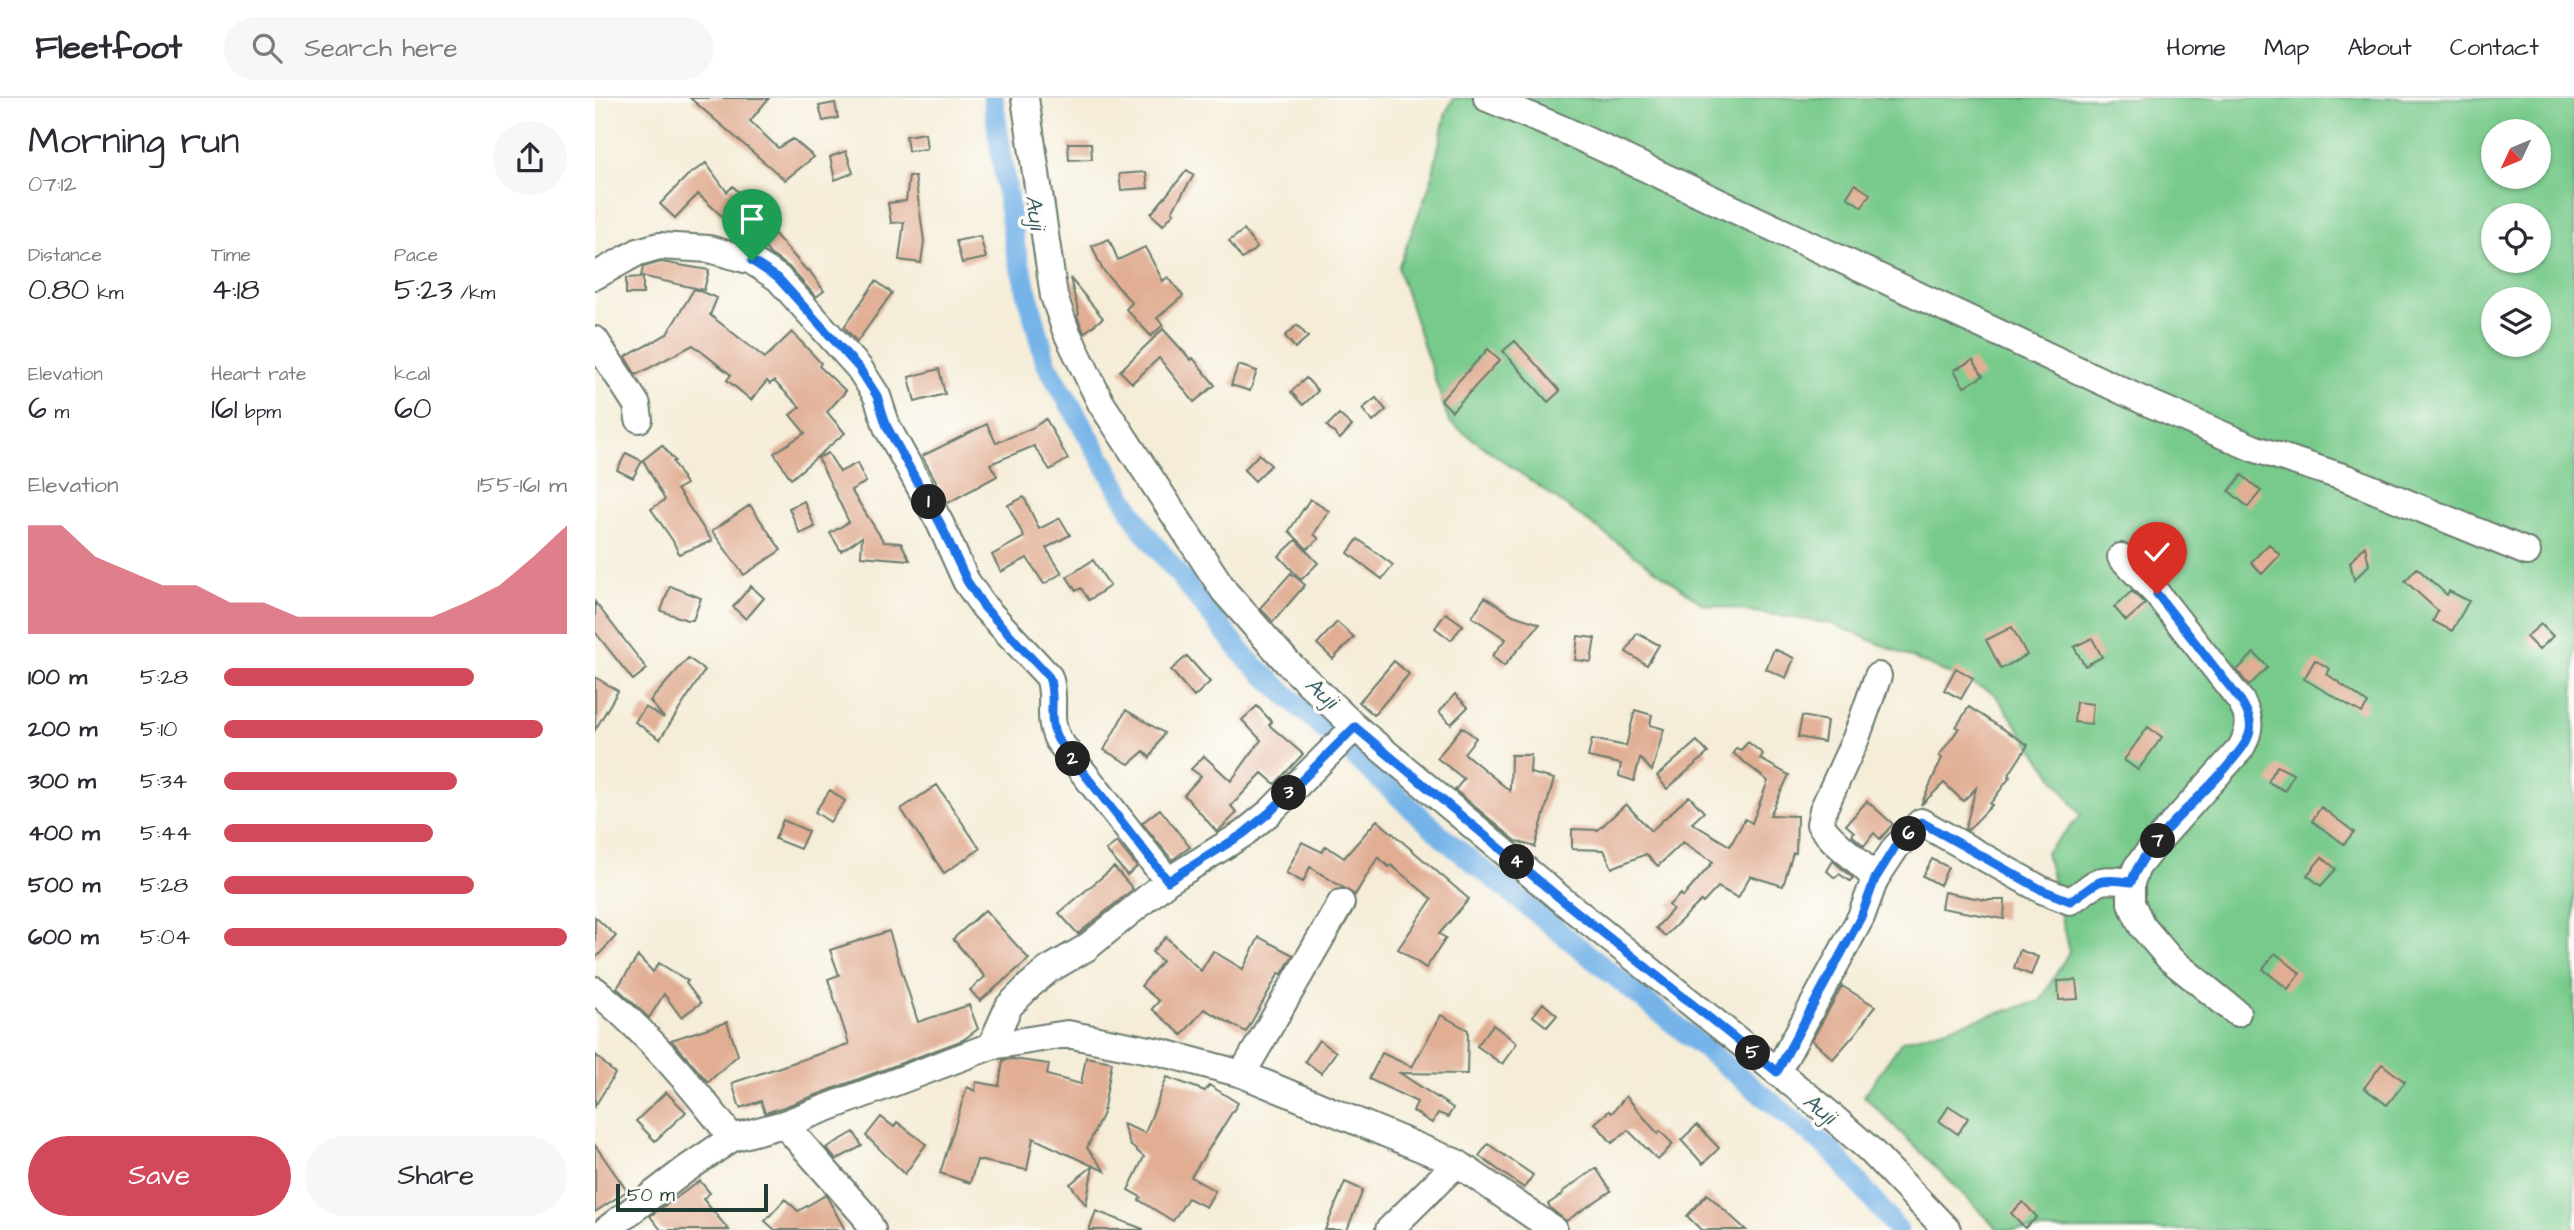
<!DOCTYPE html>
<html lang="en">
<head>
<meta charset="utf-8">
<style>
	:root { --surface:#fff; --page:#f7f7f7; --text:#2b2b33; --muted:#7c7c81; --line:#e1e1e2; --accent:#d1495b }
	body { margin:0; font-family:"Architects Daughter",sans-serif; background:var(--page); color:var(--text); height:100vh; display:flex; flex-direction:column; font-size:26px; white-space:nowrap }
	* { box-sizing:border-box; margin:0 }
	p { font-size:23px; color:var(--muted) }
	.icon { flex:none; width:38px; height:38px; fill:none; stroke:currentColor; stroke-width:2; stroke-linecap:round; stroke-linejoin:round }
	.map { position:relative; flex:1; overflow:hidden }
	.sheet { display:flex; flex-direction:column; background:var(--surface); width:595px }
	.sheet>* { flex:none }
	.needle { width:46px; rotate:226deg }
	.fabs { position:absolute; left:1886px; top:21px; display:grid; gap:14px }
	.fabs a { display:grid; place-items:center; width:70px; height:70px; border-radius:50%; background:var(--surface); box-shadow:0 2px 5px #0004; font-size:35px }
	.scale { position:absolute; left:21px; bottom:18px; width:152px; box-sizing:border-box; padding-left:7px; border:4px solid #1f3d34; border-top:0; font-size:19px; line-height:24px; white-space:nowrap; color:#1f3d34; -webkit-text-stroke:5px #fdfcf7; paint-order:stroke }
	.pin { position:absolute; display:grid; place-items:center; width:60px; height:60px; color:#fff; margin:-72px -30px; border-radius:50% 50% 50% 0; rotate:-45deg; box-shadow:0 0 7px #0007 }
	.pin .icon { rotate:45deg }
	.km { position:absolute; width:35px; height:35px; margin:-18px; border-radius:50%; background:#222; color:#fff; font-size:19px; line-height:35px; text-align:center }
	.round { display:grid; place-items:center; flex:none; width:74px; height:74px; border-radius:37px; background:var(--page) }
	.summary { display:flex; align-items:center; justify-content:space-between; height:119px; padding:0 28px }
	h1 { font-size:38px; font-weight:600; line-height:52px }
	.stats { display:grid; grid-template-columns:repeat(3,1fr); gap:10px; height:119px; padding:7px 28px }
	.stats div { display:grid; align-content:center }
	.stats b { font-size:30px; font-weight:600 }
	.stats small { font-size:19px; font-weight:400 }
	.stats p { font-size:19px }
	.chart { height:196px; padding:14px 28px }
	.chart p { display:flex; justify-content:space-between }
	.chart svg { width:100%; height:126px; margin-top:7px; fill:var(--accent); opacity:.7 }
	.cta { display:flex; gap:14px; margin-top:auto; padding:14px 28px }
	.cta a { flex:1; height:80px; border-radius:42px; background:var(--accent); color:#fff; font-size:28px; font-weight:600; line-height:80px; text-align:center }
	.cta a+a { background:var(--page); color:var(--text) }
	ul { padding:0 28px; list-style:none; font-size:23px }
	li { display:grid; grid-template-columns:112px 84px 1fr; align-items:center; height:52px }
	li i { height:18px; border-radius:9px; background:var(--accent) }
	header { display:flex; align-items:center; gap:42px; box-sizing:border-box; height:98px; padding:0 35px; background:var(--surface); border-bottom:2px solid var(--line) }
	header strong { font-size:33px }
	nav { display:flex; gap:38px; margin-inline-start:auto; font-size:24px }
	.search { width:490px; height:63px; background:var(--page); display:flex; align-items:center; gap:18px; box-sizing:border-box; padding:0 24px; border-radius:38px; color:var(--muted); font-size:26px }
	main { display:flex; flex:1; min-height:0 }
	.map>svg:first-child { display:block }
	.green { fill:#78ca8c; stroke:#4c8460; stroke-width:2; fill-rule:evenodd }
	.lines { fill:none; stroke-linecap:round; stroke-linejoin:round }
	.canal { stroke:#75b3e8; stroke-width:21 }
	.building { fill:#e1ae94 }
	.minor-casing { stroke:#6a7b6d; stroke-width:30 }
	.minor { stroke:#fff; stroke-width:26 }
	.route-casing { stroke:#fff; stroke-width:14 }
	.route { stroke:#1a73e8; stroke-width:9 }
	.labels { text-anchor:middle; stroke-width:7; stroke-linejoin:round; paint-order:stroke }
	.water-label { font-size:23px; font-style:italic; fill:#39606a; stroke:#fdfcf7 }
</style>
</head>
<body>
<header>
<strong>Fleetfoot</strong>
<div class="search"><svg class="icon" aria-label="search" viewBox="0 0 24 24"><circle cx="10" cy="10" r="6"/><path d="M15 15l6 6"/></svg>Search here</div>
<nav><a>Home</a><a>Map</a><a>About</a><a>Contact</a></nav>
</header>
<main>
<section class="sheet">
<div class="summary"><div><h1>Morning run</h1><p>07:12</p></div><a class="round"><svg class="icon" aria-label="share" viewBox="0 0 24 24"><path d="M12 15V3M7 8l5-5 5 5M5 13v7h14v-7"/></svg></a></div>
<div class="stats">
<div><p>Distance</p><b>0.80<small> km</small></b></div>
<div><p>Time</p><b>4:18</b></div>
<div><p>Pace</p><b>5:23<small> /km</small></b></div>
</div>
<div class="stats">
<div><p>Elevation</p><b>6<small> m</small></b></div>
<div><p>Heart rate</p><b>161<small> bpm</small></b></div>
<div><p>kcal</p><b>60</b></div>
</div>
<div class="chart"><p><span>Elevation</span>155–161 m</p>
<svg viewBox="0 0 160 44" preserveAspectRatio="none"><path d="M0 44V6L10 6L20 17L30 22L40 27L50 27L60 33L70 33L80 38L90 38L100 38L110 38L120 38L130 33L140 27L150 17L160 6V44z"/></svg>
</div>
<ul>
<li><b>100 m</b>5:28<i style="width:73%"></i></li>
<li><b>200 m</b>5:10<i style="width:93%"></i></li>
<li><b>300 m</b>5:34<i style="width:68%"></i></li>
<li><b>400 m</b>5:44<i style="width:61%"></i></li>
<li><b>500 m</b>5:28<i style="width:73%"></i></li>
<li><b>600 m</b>5:04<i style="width:100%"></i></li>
</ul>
<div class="cta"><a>Save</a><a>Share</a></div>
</section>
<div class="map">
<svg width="1979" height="1132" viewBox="0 0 1979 1132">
	<rect width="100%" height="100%" fill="#fdfcf7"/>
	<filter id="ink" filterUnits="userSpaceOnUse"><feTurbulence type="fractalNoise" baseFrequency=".0143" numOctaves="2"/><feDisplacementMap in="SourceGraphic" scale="14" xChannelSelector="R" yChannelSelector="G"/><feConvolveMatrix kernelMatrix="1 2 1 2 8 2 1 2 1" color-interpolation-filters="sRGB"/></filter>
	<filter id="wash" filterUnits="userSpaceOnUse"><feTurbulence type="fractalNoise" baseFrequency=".00686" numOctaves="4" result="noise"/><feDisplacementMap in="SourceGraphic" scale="28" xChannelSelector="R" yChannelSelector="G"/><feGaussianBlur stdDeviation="1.57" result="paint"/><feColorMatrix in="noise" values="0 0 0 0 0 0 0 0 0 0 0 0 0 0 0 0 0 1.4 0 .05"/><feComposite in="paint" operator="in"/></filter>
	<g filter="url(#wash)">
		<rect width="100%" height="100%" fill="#f5edd8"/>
		<path class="green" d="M859 0H1979V1132H1404L1269 998 1307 943 1445 903 1474 854 1451 754 1486 718 1399 595 1238 526 1108 506 854 324 803 170 836 84 851 14ZM1899 33H1944V79H1899ZM1899 117H1944V163H1899ZM1899 201H1944V247H1899Z"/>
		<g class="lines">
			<path class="canal" d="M398 0 420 149 451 265 547 431 652 561 857 747 1238 1054 1303 1132"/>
		</g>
		<g id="blocks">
			<path class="building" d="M95 0H174L155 23 183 50 198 41 219 59 190 82Z
				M240 5 243 20 228 23 224 8Z
				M330 35 332 51 313 53 311 38Z
				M473 45H496L497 61 474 62Z
				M251 53 258 75 240 82 235 59Z
				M111 65 132 94 138 88 212 173 214 172 229 193 221 199 194 169 175 156 136 110 128 119 103 96 80 120 65 106 92 78Z
				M592 72 599 77 577 113 579 115 568 127 556 116Z
				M551 74 553 90 526 92 524 76Z
				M314 78H320L329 143 326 165 304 162 309 124 296 125 293 105 311 103Z
				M1260 86 1275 96 1267 109 1252 99Z
				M649 132 662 150 647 161 634 143Z
				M385 138 391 160 367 165 361 143Z
				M514 141 523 162 550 149 568 183 573 179 588 198 562 220 568 227 556 238 531 211 537 205 507 171 497 148Z
				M66 164 114 172 109 192 46 178 48 169Z
				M48 179V196H31V180Z
				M475 180 508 220 489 235 482 218 484 216Z
				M281 183 297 195 262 244 249 229Z
				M99 191 122 200 115 217 170 260 197 234 226 265 224 268 251 293 232 314 250 335 196 381 179 355 210 335 195 317 205 309 179 283 175 286 172 283 156 302 132 282 136 277 98 247 41 277 30 259 72 236Z
				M702 227 713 239 700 250 690 238Z
				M568 231 596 262 598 260 620 287 599 304 564 260 537 285 525 273Z
				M920 243 965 293 953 304 908 253Z
				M893 251 905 262 857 313 846 302Z
				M1378 262 1388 278 1369 289 1359 272Z
				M643 267 662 273 655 293 636 287Z
				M344 271 350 296 320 304 314 279Z
				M711 280 723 293 708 307 696 294Z
				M781 300 791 312 778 324 767 311Z
				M744 316 757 328 745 341 732 328Z
				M451 321 473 361 455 372 439 348 395 366 402 378 353 405 327 358 392 326 401 345 437 330Z
				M67 347 80 363 78 364 91 386 82 391 117 443 84 456 78 443 56 411 70 402 48 362Z
				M31 355 47 363 38 380 22 372Z
				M233 355 245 374 262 365 271 384 256 392 289 444 306 445 315 462 266 458 267 439 246 453 235 435 254 424 223 360Z
				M664 356 676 367 660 383 649 372Z
				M1647 377 1666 393 1653 409 1634 393Z
				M429 399 444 431 465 420 475 437 451 450 467 475 449 486 432 460 406 474 397 457 429 439 413 407Z
				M715 401 734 413 719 436 724 441 712 451 694 433Z
				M209 403 220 429 205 436 194 410Z
				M155 407 186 452 149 477 117 433Z
				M763 441 798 467 787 481 753 455Z
				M701 442 723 465 706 482 684 458Z
				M1674 446 1685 457 1667 476 1656 464Z
				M1770 448 1774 467 1759 482 1755 464Z
				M498 462 515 488 494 502 486 490 481 493 472 479Z
				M1822 470 1852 497 1854 493 1874 503 1857 533 1838 523 1843 513 1810 483Z
				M696 475 710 487 678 524 665 510Z
				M75 488 106 500 98 522H92L66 513Z
				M156 488 169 500 151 521 138 509Z
				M1537 493 1550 506 1531 523 1519 509Z
				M890 499 918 517 945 526 909 568 897 558 911 541 877 519Z
				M0 504 52 571 38 582 0 534Z
				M851 515 868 527 856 542 840 530Z
				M742 524 759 539 738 561 722 546Z
				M1946 526 1958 538 1944 552 1931 539Z
				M1417 529 1432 557 1406 571 1391 542Z
				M1042 535 1064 547 1052 567 1031 554Z
				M983 538 1000 540 996 564 980 562Z
				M1497 540 1507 559 1490 568 1479 549Z
				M1179 551 1199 560 1191 580 1171 571Z
				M1659 555 1673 569 1654 588 1642 572Z
				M592 558 615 584 599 599 576 572Z
				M93 560 110 572 65 641 40 624 50 609 69 620 55 603Z
				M1720 562 1735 571 1732 576 1773 605 1767 615 1709 581Z
				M799 563 814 576 779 617 764 604Z
				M1361 570 1378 580 1366 601 1349 592Z
				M0 579 23 593 0 632Z
				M860 596 873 609 856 626 844 614Z
				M1481 604 1498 606 1496 626 1479 624Z
				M662 608 677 624 674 627 708 656 680 686 667 675 636 708 642 715 622 734 589 697 606 678 596 671 609 658 636 683 666 642 647 622Z
				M1374 609 1433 647 1413 678 1415 679 1395 706 1397 707 1373 732 1370 731 1381 690 1368 703 1349 685 1326 707 1347 660 1344 658 1364 630 1361 629Z
				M531 612 569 635 555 660 549 653 534 666 509 652Z
				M1040 612 1057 617 1055 627 1069 631 1057 673 1045 660 1039 683 1024 678 1026 666 993 659 997 641 1031 648Z
				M1207 618 1232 623 1229 644 1203 639Z
				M867 629 881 640 869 655 915 693 916 657H936L935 675 959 681 940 749 921 743 860 692 869 681 842 660Z
				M1553 629 1567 639 1543 672 1529 662Z
				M1102 643 1113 655 1072 691 1062 678Z
				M1153 644 1168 656 1165 661 1194 677 1175 717 1202 718 1201 755H1198L1188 788 1155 778 1143 800 1123 789 1108 805 1106 803 1070 838 1061 830 1078 811 1074 807 1086 796 1088 799 1118 764 1088 744 1063 768 1051 756 1017 770 1009 752 977 751V731L1003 732 1031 706 1056 733 1094 698 1109 714 1097 725 1135 748 1150 721 1157 725 1173 683 1138 655 1141 650 1146 652Z
				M1682 668 1698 676 1690 693 1673 684Z
				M342 687 385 751 349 775 306 711Z
				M235 692 250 703 235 724 220 714Z
				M1272 703 1298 726 1285 741 1279 735 1269 748 1257 737 1259 734 1251 727Z
				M1726 709 1759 734 1749 746 1717 723Z
				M565 711 595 749 577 762 547 725Z
				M188 722 213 733 205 751 180 741Z
				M782 722 874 801 844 836 851 840 831 870 803 851 837 801 796 767 794 769 783 759 760 797 715 769 708 784 691 775 707 744 727 754 731 748 749 760Z
				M522 744 542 769 532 777 511 752Z
				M1727 759 1741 771 1726 788 1712 777Z
				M1337 761 1353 769 1345 787 1328 778Z
				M1238 763 1258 780 1255 783 1244 776 1240 780 1232 773Z
				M519 769 538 791 483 836 464 815Z
				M1349 794 1391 802H1410L1409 821 1346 810Z
				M390 812 434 861 385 903 375 892 390 879 358 841Z
				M0 819 21 838 0 861Z
				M294 833 323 924 374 907 383 931 368 942 189 1009 170 1015 166 1003 145 1010 137 985 254 946 233 881 244 877 235 852Z
				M571 839 606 873 618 853 648 871 664 839 698 857 687 876 684 875 651 934 609 911 587 937 557 911 564 903 546 888 567 863 557 854Z
				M1425 852 1443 859 1436 877 1419 870Z
				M1680 855 1705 875 1693 891 1668 871Z
				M43 858 58 874 64 865 93 883 91 885 106 905 86 919 69 896 54 920 22 890Z
				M1481 882 1483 901 1464 902 1463 883Z
				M1247 888 1280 908 1261 935 1238 961 1217 942Z
				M948 905 962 917 952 929 938 918Z
				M846 917 873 932 872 976 805 975 858 1010 853 1019 843 1015 837 1025 818 1013 822 1004 774 981 787 955 817 969Z
				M132 924 143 957 113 984 76 942Z
				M898 927 922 945 907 966 882 948Z
				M724 942 741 954 726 975 710 963Z
				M0 956 20 976 0 1008Z
				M491 959 517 964 508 1015 492 1050 510 1073 498 1068 491 1107 475 1086 498 1068 438 1040 432 1072 382 1062 375 1085 345 1075 372 989 380 993 381 984 404 988 408 962 418 961 454 966 452 977 486 986Z
				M1787 966 1810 984 1792 1007 1769 990Z
				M572 979 610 993 614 987 643 1005 596 1079 620 1093 611 1109 593 1100 578 1123 544 1102 546 1099 533 1092 549 1059 535 1047 528 1026 550 1035Z
				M71 994 91 1014 60 1043 41 1023Z
				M1031 998 1063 1036 1065 1033 1078 1046 1063 1062 1033 1032 1017 1045 1000 1025 1014 1013 1017 1015Z
				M1354 1008 1373 1020 1363 1036 1344 1023Z
				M286 1019 299 1029 302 1024 331 1046 310 1076 271 1038Z
				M1102 1027 1124 1050 1108 1066 1086 1042Z
				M259 1034 267 1048 241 1062 231 1050Z
				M893 1046 938 1077 929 1090 884 1058Z
				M0 1047 32 1093 0 1114Z
				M1001 1070 1016 1093 971 1123 956 1111 953 1106 968 1096 967 1094Z
				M105 1083 115 1095 108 1101 134 1132H66L55 1118Z
				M750 1084 768 1092 752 1132H730Z
				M1112 1096 1151 1132H1106L1092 1118Z
				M231 1097 250 1132H180L170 1123 190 1101 203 1113Z
				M1428 1104 1442 1119 1430 1130 1416 1115Z
				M501 1113 548 1131V1132H494Z"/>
		</g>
	</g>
	<g filter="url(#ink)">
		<use href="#blocks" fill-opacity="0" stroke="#6a7b6d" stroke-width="2"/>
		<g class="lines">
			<defs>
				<path id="minor" d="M430 0 459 198 471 233 506 305 630 494 692 564 760 629 967 802 1225 1008 1275 1052 1352 1132
					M892 0 967 31 1547 302 1658 350 1751 380 1932 454
					M0 178 43 154 64 148 114 151 157 163 183 180 264 270 282 298 292 329 345 425 371 483 389 509 454 579C462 602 451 618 463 642L573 783
					M0 242 42 307 44 321
					M1526 459 1562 496 1646 603C1656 622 1656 631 1646 650L1561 745 1542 769 1536 784V805L1547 828 1575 861 1642 915
					M1280 781C1264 760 1239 748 1225 726L1228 712 1261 640 1283 578
					M0 892C52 934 97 987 137 1040
					M396 948 414 908 435 887 453 872 491 850 573 783 648 736 675 714 760 629
					M1182 974 1266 819 1280 781 1301 749 1326 724 1447 792 1475 803C1506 784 1496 779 1536 784
					M647 976 746 805
					M189 1026 270 1118 277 1132
					M11 1132 90 1072 137 1040 189 1026 396 948 472 936 565 954 647 976 862 1065 959 1132
					M794 1132 862 1065"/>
			</defs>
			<use href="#minor" class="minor-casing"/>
			<use href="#minor" class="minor"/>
		</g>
	</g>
	<g class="lines" filter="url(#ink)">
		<defs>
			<path id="route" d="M157 163 183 180 264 270 282 298 292 329 345 425 372 483 389 509 454 579C462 602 451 619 463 642L573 783 648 736 675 714 760 629 967 802 1182 974 1266 819 1280 781 1300 749 1326 724 1447 792 1475 803C1506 785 1496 779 1536 784 1553 739 1605 703 1635 665 1642 656 1653 645 1655 633 1657 622 1652 613 1646 603L1562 496"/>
		</defs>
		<use href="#route" class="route-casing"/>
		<use href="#route" class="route"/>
	</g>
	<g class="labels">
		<g class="water-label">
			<text transform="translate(441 114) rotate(82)" y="8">Auji</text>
			<text transform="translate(727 594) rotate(42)" y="8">Auji</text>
			<text transform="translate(1225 1010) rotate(39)" y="8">Auji</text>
		</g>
	</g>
</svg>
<div class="fabs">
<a><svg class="needle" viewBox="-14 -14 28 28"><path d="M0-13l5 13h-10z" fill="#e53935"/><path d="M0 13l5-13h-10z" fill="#7c7c81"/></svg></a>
<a><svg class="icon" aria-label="locate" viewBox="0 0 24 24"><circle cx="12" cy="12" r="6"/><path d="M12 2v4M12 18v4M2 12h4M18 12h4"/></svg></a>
<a><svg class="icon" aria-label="layers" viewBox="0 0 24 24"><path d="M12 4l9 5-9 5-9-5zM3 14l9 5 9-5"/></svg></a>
</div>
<div class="scale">50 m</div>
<div class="pin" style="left:157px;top:163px;background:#1e9e55"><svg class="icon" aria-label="arrive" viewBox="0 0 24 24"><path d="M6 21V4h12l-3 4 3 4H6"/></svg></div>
<div class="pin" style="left:1562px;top:496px;background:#d93025"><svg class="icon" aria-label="check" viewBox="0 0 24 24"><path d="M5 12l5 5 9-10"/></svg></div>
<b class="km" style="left:334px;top:404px">1</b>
<b class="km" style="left:478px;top:661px">2</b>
<b class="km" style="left:694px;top:695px">3</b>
<b class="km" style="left:922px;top:764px">4</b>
<b class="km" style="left:1158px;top:955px">5</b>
<b class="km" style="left:1314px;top:736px">6</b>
<b class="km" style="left:1563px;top:743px">7</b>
</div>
</main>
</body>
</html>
